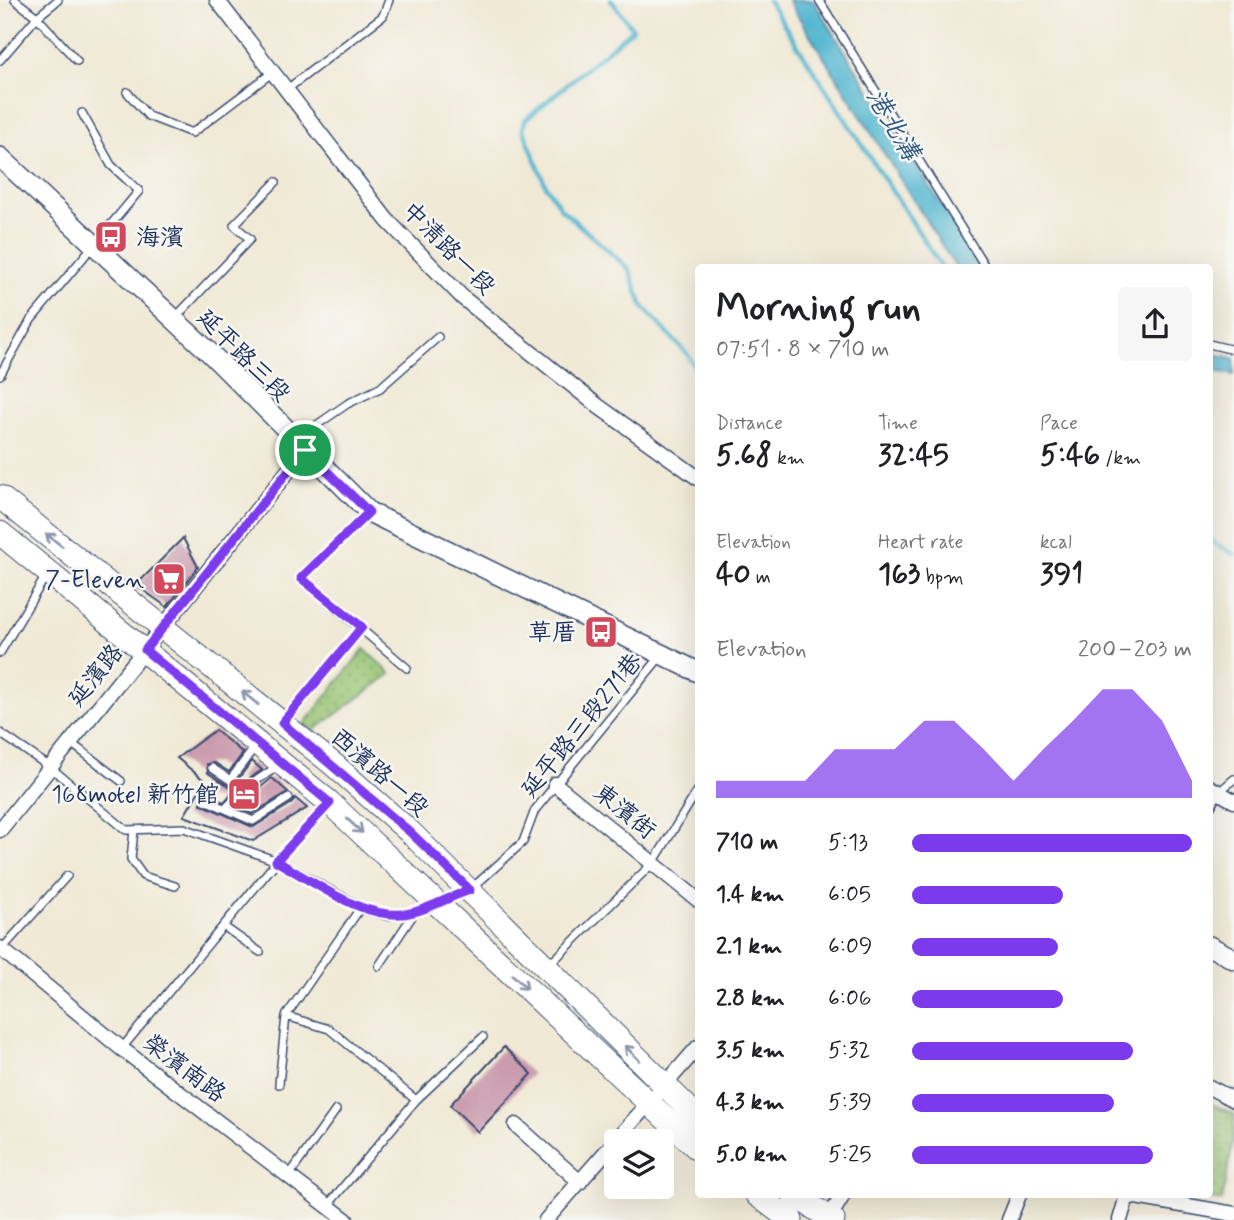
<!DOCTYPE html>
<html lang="en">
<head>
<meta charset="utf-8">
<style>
	:root { --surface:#fff; --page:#f6f6f6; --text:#202124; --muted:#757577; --accent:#7c3aed }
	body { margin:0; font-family:Mynerve,"LXGW WenKai TC",sans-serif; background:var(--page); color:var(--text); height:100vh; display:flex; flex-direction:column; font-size:26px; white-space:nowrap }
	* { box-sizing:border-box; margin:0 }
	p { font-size:23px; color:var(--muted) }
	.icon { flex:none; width:38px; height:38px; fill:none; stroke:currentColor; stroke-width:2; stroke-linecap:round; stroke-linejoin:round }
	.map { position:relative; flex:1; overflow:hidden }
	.side { position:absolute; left:695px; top:264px; width:518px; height:934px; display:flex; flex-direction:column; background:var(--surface); border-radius:7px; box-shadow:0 7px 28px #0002 }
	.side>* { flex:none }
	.buttons { position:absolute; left:604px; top:1129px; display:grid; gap:14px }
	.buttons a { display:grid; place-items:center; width:70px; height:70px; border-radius:7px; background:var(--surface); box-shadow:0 7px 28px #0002; font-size:35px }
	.pin { position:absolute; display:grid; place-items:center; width:60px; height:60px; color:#fff; margin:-30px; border:4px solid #fff; border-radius:50%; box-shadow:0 2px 7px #0007 }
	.round { display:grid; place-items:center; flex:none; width:74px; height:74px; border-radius:7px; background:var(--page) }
	.headline { display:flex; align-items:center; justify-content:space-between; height:119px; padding:0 21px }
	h1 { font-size:38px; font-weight:700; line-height:52px }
	.figures { display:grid; grid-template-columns:repeat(3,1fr); gap:10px; height:119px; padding:7px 21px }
	.figures div { display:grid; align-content:center }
	.figures b { font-size:30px; font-weight:700 }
	.figures small { font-size:19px; font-weight:400 }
	.figures p { font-size:19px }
	.chart { height:196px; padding:14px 21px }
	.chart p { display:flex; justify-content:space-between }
	.chart svg { width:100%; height:126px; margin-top:7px; fill:var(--accent); opacity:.7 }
	ul { padding:0 21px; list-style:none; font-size:23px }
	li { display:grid; grid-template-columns:112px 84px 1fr; align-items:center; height:52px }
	li i { height:18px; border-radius:9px; background:var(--accent) }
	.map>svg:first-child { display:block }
	.park { fill:url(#park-dots); stroke:#587968; stroke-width:2 }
	.water { fill:#52b6d0; stroke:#367297; stroke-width:2 }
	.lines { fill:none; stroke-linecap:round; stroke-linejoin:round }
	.stream { stroke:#52b6d0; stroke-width:4.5 }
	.building { fill:#cb9bae }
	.lane-casing { stroke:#3b4b70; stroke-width:10 }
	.street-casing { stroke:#3b4b70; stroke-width:17 }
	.secondary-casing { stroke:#3b4b70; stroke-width:22 }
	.primary-casing { stroke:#3b4b70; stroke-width:25 }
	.lane { stroke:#fff; stroke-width:7 }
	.street { stroke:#fff; stroke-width:14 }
	.secondary { stroke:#fff; stroke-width:19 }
	.primary { stroke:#fff; stroke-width:23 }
	.oneway { stroke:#8d97ae }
	.route-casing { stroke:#fff; stroke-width:14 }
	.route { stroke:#7c3aed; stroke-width:9 }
	.labels { text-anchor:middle; stroke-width:5; stroke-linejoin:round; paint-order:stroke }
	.poi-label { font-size:24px; fill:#1b2f5e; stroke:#f6f6f2; text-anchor:end }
	.street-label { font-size:24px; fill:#1b2f5e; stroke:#f6f6f2 }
	.water-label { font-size:26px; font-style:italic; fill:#2c5880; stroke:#f6f6f2 }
</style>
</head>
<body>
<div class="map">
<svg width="1234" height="1220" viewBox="0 0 1234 1220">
	<defs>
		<pattern id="park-dots" width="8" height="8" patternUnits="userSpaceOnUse" patternTransform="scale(1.75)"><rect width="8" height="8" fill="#96c371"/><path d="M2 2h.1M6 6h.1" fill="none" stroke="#7a9f60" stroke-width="1.8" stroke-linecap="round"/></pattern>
	</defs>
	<rect width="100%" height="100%" fill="#f6f6f2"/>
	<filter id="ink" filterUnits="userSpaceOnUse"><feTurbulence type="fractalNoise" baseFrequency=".0143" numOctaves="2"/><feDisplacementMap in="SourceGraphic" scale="14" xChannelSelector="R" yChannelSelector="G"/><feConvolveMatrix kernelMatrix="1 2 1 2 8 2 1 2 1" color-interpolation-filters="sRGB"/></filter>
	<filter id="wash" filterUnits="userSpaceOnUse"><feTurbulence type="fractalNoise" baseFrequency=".00686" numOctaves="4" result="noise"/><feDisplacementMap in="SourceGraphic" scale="28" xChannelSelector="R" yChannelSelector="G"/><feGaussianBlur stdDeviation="1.57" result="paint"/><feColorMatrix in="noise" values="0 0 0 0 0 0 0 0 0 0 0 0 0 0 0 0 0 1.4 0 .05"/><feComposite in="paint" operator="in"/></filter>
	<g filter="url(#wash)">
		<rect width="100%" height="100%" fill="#f0e9d5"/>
		<path class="park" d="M364 649 391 674 313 731 304 724Z
			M1209 1103 1234 1114V1136L1222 1201 1196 1195H1209Z"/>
		<path class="water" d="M788 0H813L981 268H956Z
			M1209 353 1234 358V375L1209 370Z"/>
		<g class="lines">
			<path class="stream" d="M611 0 633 29 525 120 523 129 546 186 561 209 629 269 643 307 689 356 698 375
				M768 0 942 268
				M1209 540 1234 554"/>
		</g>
		<g id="blocks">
			<path class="building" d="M183 538 198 567 167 607 136 585Z
				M215 730 243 753 229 772 215 763 207 764 208 773 235 790 224 802 202 795 201 804 253 827 292 803 295 798 307 808 253 841 184 816 205 781 177 758Z
				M252 761 262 770 244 782 239 778Z
				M272 778 288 792 252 814 236 807Z
				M504 1047 532 1074 478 1132 450 1105Z"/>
		</g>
	</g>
	<g filter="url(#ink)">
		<use href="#blocks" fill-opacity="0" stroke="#3b4b70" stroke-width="2"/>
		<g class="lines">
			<defs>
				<path id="lane" d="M15 0 37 17 77 61
					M819 0 986 268
					M0 60 37 17 58 0
					M286 90 383 16 389 0
					M127 92 148 116 192 133 273 72
					M174 319 250 239 234 225 276 182
					M1209 344 1234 350
					M0 375 31 320 139 191 111 165 82 113
					M298 438 347 404 380 388 438 337
					M368 512 301 578 407 668
					M0 653 47 574
					M284 720 362 627
					M0 733 50 767 126 830 184 828 277 861 368 911 387 916 415 912 470 890 523 842 535 810 660 657
					M71 743 121 781
					M212 768 244 789 226 808
					M230 780 255 747
					M244 789 278 766
					M205 800 253 821 289 798
					M1209 810 1219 792 1234 779
					M134 830 131 859 143 876 175 886
					M223 926 260 952
					M2 949 67 876
					M549 965 653 863 698 790
					M379 966 415 912
					M286 1016 329 1029 416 1100 328 1205
					M122 1048 277 861 327 806
					M279 1084 286 1016 361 907
					M416 1100 483 1037
					M290 1174 336 1110"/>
				<path id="street" d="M217 0 387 220 463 298 598 406 698 478
					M555 784 698 900
					M1209 787 1234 801
					M0 830 305 450
					M0 948 122 1049 346 1220
					M1209 1087 1234 1100
					M516 1125 580 1182
					M1124 1195 1234 1214
					M829 1218 843 1195
					M546 1220 698 1047
					M1009 1220 1019 1195
					M1120 1220 1127 1196"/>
				<path id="secondary" d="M0 157 208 351 369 512 698 672
					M1209 946 1234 959"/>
				<path id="primary" d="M0 497 334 765 410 832 698 1118
					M0 533 330 803 698 1149
					M757 1195 791 1220
					M794 1195 833 1220"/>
			</defs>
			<use href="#lane" class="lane-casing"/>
			<use href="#street" class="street-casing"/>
			<use href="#secondary" class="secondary-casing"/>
			<use href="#primary" class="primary-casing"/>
			<use href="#lane" class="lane"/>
			<use href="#street" class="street"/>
			<use href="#secondary" class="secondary"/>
			<use href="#primary" class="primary"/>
		</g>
		<defs><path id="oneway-shaft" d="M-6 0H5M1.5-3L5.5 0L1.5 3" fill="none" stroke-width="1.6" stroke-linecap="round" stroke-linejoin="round" transform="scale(1.75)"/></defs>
		<g class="oneway">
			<use href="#oneway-shaft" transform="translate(54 540) rotate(-142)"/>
			<use href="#oneway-shaft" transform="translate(250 698) rotate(-141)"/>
			<use href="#oneway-shaft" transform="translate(355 826) rotate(42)"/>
			<use href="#oneway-shaft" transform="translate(520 982) rotate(44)"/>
			<use href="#oneway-shaft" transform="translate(632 1053) rotate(-135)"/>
		</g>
	</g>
	<g class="lines" filter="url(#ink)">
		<defs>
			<path id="route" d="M305 450 369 512 301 578 362 627 282 723 410 832 470 890C451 896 433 907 414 912 369 925 315 882 276 861L330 803 145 650Z"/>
		</defs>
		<use href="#route" class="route-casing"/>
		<use href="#route" class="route"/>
	</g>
	<defs>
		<symbol id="bus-square" viewBox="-11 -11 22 22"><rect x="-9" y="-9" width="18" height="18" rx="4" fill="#d1495b" stroke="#f6f6f2"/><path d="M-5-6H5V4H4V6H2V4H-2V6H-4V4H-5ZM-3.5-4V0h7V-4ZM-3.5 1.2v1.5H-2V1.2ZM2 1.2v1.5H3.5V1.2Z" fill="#fff"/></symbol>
		<symbol id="supermarket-square" viewBox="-11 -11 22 22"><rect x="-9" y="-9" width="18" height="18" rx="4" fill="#d1495b" stroke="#f6f6f2"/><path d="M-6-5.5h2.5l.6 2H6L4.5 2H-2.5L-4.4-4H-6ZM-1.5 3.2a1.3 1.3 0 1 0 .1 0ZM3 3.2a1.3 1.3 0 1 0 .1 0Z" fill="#fff"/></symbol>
		<symbol id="hotel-square" viewBox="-11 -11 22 22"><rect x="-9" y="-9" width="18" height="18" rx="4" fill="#d1495b" stroke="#f6f6f2"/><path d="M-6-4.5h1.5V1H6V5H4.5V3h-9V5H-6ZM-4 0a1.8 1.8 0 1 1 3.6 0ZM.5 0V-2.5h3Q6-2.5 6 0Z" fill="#fff"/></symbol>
	</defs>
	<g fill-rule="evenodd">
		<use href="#bus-square" x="92" y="218" width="38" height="38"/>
		<use href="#supermarket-square" x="150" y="560" width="38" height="38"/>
		<use href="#bus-square" x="582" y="613" width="38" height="38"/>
		<use href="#hotel-square" x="225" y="775" width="38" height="38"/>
	</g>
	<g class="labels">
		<g class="poi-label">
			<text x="136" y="245" text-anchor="start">海濱</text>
			<text x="144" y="587">7-Eleven</text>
			<text x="576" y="640">草厝</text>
			<text x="219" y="802">168motel 新竹館</text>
		</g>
		<g class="street-label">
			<text transform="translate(449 248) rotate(45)" y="8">中清路一段</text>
			<text transform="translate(244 355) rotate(45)" y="8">延平路三段</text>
			<text transform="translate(95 675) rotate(-51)" y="8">延濱路</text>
			<text transform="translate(581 725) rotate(-51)" y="8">延平路三段271巷</text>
			<text transform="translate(380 772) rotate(41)" y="8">西濱路一段</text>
			<text transform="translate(625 811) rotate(39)" y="8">東濱街</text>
			<text transform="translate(185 1068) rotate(37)" y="8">榮濱南路</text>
		</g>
		<g class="water-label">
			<text transform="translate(894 124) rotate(59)" y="9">港北溝</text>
		</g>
	</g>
</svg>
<div class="buttons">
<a><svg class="icon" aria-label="layers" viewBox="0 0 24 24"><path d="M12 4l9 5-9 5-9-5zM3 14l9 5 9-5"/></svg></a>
</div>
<div class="pin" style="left:305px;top:450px;background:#1e9e55"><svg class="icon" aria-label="arrive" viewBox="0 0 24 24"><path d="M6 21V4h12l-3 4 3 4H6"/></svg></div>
<section class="side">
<div class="headline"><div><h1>Morning run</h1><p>07:51 · 8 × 710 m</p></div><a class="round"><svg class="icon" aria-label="share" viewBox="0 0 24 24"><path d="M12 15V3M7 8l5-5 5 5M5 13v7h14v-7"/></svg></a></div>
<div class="figures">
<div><p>Distance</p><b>5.68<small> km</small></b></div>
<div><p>Time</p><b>32:45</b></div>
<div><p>Pace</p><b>5:46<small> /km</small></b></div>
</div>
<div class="figures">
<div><p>Elevation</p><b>40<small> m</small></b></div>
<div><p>Heart rate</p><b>163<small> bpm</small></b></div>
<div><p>kcal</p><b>391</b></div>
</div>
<div class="chart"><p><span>Elevation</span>200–203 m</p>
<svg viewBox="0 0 160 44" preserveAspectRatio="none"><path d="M0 44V38L10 38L20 38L30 38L40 27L50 27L60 27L70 17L80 17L90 27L100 38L110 27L120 17L130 6L140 6L150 17L160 38V44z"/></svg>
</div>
<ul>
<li><b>710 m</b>5:13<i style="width:100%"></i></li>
<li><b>1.4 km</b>6:05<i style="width:54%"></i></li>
<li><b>2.1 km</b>6:09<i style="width:52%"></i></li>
<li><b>2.8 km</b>6:06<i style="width:54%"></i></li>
<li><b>3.5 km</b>5:32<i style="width:79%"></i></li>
<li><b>4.3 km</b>5:39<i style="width:72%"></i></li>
<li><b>5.0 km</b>5:25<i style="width:86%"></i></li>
</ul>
</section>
</div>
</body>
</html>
